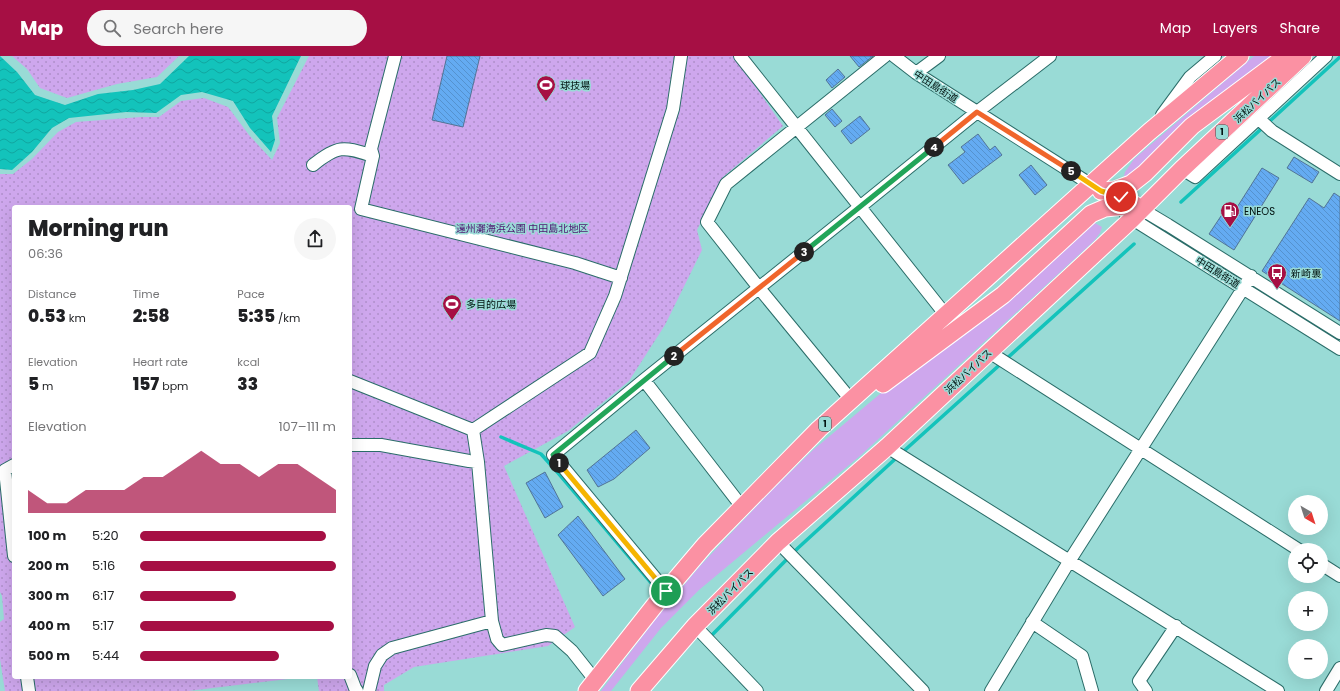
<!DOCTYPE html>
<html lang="en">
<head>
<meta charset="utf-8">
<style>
	:root { --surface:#fff; --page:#f6f6f6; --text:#202124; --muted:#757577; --accent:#a60f44 }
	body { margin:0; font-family:Poppins,"Noto Sans JP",sans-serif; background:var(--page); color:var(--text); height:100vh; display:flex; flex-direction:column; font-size:15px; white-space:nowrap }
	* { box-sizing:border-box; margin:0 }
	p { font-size:13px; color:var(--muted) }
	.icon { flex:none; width:22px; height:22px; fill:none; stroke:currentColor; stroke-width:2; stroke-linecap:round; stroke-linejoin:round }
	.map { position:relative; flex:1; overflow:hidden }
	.side { position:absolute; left:12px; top:149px; width:340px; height:474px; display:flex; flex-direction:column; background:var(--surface); border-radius:4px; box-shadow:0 4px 16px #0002 }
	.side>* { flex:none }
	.needle { width:26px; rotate:141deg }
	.controls { position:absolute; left:1288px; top:439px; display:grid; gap:8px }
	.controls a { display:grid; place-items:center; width:40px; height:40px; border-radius:50%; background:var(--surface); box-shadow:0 4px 16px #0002; font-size:20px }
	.pin { position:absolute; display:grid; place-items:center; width:34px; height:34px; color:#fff; margin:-17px; border:2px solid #fff; border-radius:50%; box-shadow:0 1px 4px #0007 }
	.km { position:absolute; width:20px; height:20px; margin:-10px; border-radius:50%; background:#222; color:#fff; font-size:11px; line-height:20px; text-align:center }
	.round { display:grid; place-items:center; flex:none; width:42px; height:42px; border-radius:21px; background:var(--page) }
	.head { display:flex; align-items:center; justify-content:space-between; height:68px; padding:0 16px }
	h1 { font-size:22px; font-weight:800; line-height:30px }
	.stats { display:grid; grid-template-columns:repeat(3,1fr); gap:6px; height:68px; padding:4px 16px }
	.stats div { display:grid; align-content:center }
	.stats b { font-size:17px; font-weight:800 }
	.stats small { font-size:11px; font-weight:400 }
	.stats p { font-size:11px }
	.chart { height:112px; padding:8px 16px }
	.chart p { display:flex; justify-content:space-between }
	.chart svg { width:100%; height:72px; margin-top:4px; fill:var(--accent); opacity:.7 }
	ul { padding:0 16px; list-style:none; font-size:13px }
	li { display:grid; grid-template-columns:64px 48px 1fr; align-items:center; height:30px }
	li i { height:10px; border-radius:5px; background:var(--accent) }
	header { display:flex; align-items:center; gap:24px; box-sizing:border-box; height:56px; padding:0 20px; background:var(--accent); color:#fff }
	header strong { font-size:19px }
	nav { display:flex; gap:22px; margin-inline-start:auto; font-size:14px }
	.search { width:280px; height:36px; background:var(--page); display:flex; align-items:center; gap:10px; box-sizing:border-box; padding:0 14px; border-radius:22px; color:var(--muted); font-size:15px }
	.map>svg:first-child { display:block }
	.grass { fill:#cea7ed }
	.park { fill:url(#park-dots) }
	.water { fill:url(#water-waves) }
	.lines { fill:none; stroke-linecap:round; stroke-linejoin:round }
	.stream { stroke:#13c3bb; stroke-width:3.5 }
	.building { fill:url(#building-back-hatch); stroke:#527496 }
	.minor-casing { stroke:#2b6d69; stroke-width:14 }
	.highway-casing { stroke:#fff; stroke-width:19 }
	.minor { stroke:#fff; stroke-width:12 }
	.highway { stroke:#fb91a3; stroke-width:17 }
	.split-1-casing { stroke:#fff; stroke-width:8 }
	.split-2-casing { stroke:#fff; stroke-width:8 }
	.split-3-casing { stroke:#fff; stroke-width:8 }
	.split-4-casing { stroke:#fff; stroke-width:8 }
	.split-5-casing { stroke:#fff; stroke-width:8 }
	.split-6-casing { stroke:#fff; stroke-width:8 }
	.split-1 { stroke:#f5b400; stroke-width:5 }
	.split-2 { stroke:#22a559; stroke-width:5 }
	.split-3 { stroke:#f0652b; stroke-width:5 }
	.split-4 { stroke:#22a559; stroke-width:5 }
	.split-5 { stroke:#f0652b; stroke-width:5 }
	.split-6 { stroke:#f5b400; stroke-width:5 }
	.labels { text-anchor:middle; stroke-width:3; stroke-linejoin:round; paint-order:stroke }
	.shield { fill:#99dbd6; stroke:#2e4e4b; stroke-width:1 }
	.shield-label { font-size:9px; font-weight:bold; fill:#00110f }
	.poi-label { font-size:10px; fill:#00110f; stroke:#99dbd6; text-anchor:start }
	.street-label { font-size:10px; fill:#00110f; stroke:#99dbd6 }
	.park-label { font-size:10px; fill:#4f1470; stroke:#99dbd6 }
</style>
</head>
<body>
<header>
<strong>Map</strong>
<div class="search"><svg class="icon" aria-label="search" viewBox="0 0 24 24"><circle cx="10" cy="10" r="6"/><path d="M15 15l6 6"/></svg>Search here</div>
<nav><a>Map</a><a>Layers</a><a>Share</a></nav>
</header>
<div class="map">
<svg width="1340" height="635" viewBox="0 0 1340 635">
	<defs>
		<pattern id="park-dots" width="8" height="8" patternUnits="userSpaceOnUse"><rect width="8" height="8" fill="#cea7ed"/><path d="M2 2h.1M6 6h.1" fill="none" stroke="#af8fca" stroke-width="1.8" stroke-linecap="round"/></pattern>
		<pattern id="water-waves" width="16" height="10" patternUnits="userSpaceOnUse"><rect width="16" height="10" fill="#13c3bb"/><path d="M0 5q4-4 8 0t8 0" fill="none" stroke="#10a6a0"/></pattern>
		<pattern id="building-back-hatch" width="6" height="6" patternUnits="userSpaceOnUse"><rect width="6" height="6" fill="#64abf2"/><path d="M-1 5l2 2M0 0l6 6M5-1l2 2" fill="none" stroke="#5592ce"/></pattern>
	</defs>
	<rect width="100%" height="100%" fill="#99dbd6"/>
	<path class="grass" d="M1254 0H1276L1127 124 1124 120 1125 116 1134 103Z
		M1093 166 1102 171 1100 177 1094 185 861 399 699 534 661 572 611 635H601L657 561 700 510 769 437 813 394 911 312Z"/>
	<path class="park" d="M12 0H179L157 21 117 28 67 42 40 32 27 13Z
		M309 0H734L783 70 723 121 697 174 702 194 665 269 629 325 568 375 504 410 575 571 548 590 414 611 384 629V635H319L317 621H350V151H14V621H305L188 635H5L0 603V566L4 563 2 540 0 536V118H13L32 103 58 76 76 66 141 61H159L181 45 204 42 228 51 249 79 272 104 280 87 277 62Z"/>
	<path class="water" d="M0 0 17 16 35 39 65 49 98 38 133 34 160 28 189 0H301L272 60 275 84 271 96 250 72 233 45 202 36 181 39 156 57 126 56 69 62 52 72 32 96 12 114 0 113Z"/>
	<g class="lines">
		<path class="stream" d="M1181 146 1340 1
			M501 381 541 398 559 418 653 529
			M711 580 798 492 905 394 1134 188"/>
	</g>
	<path class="building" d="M447 0H480L463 71 432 64Z
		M850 0H873L859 11Z
		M838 13 845 21 832 32 826 24Z
		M832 53 842 65 835 71 825 59Z
		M860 60 870 73 851 88 841 75Z
		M978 78 990 94 995 90 1002 99 963 128 948 109 965 96 961 91Z
		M1294 101 1319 116 1312 127 1287 112Z
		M1031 109 1047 129 1035 139 1019 119Z
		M1262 112 1279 122 1234 194 1209 178 1227 151 1234 156Z
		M1334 137 1340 141V265L1262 215 1309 142 1324 152Z
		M636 374 650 392 614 423 598 431 587 414Z
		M545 416 563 451 545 462 526 427Z
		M578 460 625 523 603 540 558 479Z"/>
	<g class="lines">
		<defs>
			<path id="minor" d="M395 0 371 93 373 100 361 153 575 207 621 222
				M740 0 945 258
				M894 0 916 17 1101 135 1121 141 1168 169 1340 277
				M916 17 939 0
				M1162 59 1190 21 1215 0
				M1259 63 1272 75 1340 118
				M313 109C339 88 344 91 373 100
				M1182 113 1195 121 1326 0
				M1126 159 1340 293
				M989 296 1299 494
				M644 324 742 451
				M350 325 473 374
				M851 344 759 232 707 166 726 128 885 0
				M473 374 590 297 615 240 673 53 681 0
				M473 374 478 406 492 565 497 583 502 589 546 579 555 580 572 595 595 624
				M350 389H381L469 405 478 406
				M887 391 1278 635
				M14 409 5 414 14 500
				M778 486 923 635
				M1321 508 1340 520
				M666 535 553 399 644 324 861 150 977 56 1050 0
				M1032 566 1082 600 1092 635
				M695 570 757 635
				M350 619 355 632 357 635
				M27 621 29 635
				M369 635 375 610 382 599 392 592 492 565
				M991 635 1070 504 1251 220
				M1146 635 1139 625 1176 570
				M1326 635 1340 612"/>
			<path id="highway" d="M1101 135 1115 134 1131 128 1145 117 1192 70 1286 0
				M883 328 1003 239 1091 158 1105 152 1135 149
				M587 635 666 535 705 489 819 373 1149 76 1240 0
				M639 635 695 570 778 486 887 391 1132 163 1182 113 1303 0"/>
		</defs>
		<use href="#minor" class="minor-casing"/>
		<use href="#highway" class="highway-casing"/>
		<use href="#minor" class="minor"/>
		<use href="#highway" class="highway"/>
	</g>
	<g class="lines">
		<defs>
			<path id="split-1" d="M559 407 666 535"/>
			<path id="split-2" d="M559 407 553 399 674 300"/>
			<path id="split-3" d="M674 300 804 196"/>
			<path id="split-4" d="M804 196 934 91"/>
			<path id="split-5" d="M934 91 977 56 1071 115"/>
			<path id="split-6" d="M1071 115 1101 135 1121 141"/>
		</defs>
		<use href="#split-1" class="split-1-casing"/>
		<use href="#split-2" class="split-2-casing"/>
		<use href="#split-3" class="split-3-casing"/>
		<use href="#split-4" class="split-4-casing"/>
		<use href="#split-5" class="split-5-casing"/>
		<use href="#split-6" class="split-6-casing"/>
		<use href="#split-1" class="split-1"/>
		<use href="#split-2" class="split-2"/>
		<use href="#split-3" class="split-3"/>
		<use href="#split-4" class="split-4"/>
		<use href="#split-5" class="split-5"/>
		<use href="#split-6" class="split-6"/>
	</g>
	<defs>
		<symbol id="stadium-pin" viewBox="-11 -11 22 30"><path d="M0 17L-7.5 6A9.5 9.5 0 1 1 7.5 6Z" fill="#a60f44" stroke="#99dbd6"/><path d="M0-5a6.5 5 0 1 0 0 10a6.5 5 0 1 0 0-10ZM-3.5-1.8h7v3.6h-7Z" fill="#fff"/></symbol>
		<symbol id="fuel-pin" viewBox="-11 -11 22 30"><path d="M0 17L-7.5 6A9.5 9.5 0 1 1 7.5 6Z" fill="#a60f44" stroke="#99dbd6"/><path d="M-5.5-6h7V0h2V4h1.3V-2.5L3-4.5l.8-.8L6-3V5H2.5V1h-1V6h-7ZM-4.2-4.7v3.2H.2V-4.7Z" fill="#fff"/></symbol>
		<symbol id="bus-pin" viewBox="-11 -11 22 30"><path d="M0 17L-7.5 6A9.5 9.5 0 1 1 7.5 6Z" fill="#a60f44" stroke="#99dbd6"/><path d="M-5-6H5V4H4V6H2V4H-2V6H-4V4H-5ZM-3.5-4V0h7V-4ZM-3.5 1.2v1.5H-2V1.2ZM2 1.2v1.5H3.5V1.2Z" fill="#fff"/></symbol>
	</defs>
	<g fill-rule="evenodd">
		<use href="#stadium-pin" x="535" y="18" width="22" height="30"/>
		<use href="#fuel-pin" x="1219" y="144" width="22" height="30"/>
		<use href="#bus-pin" x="1266" y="206" width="22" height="30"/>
		<use href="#stadium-pin" x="441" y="237" width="22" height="30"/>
	</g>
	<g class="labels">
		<g class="shield">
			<rect x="1216" y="69" width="12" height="14" rx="3"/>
			<rect x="819" y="361" width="12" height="14" rx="3"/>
		</g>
		<g class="shield-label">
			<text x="1222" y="79">1</text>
			<text x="825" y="371">1</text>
		</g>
		<g class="poi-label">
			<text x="560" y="33">球技場</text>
			<text x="1244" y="159">ENEOS</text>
			<text x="1291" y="221">新崎裏</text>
			<text x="466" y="252">多目的広場</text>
		</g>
		<g class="street-label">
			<text transform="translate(936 30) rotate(33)" y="4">中田島街道</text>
			<text transform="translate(1257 44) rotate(-43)" y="4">浜松バイパス</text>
			<text transform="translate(1218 216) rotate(32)" y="4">中田島街道</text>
			<text transform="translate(968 315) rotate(-43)" y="4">浜松バイパス</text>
			<text transform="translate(730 535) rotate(-45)" y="4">浜松バイパス</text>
		</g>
		<g class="park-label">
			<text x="522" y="176">遠州灘海浜公園 中田島北地区</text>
		</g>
	</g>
</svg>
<div class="controls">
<a><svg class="needle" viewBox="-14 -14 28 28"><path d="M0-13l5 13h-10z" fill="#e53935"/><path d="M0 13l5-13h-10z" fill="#757577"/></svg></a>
<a><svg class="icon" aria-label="locate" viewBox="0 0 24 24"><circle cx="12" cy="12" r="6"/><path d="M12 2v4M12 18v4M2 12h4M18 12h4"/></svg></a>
<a>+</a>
<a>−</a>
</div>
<div class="pin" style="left:666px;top:535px;background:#1e9e55"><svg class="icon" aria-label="arrive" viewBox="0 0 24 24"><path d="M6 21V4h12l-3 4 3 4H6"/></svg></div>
<div class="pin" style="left:1121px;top:141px;background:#d93025"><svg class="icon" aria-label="check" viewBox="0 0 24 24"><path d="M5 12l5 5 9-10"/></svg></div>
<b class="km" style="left:559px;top:407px">1</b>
<b class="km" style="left:674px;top:300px">2</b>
<b class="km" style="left:804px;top:196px">3</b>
<b class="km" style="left:934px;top:91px">4</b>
<b class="km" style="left:1071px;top:115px">5</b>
<section class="side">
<div class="head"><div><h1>Morning run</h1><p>06:36</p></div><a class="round"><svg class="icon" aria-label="share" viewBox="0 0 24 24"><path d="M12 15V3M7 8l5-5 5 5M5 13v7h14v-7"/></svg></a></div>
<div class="stats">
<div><p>Distance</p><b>0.53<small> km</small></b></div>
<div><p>Time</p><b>2:58</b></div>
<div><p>Pace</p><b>5:35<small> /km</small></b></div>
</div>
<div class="stats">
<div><p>Elevation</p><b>5<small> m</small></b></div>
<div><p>Heart rate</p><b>157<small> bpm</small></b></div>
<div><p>kcal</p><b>33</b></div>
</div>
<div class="chart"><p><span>Elevation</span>107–111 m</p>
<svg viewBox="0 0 160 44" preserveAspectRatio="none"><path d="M0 44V30L10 38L20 38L30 30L40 30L50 30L60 22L70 22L80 14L90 6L100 14L110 14L120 22L130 14L140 14L150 22L160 30V44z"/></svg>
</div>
<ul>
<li><b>100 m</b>5:20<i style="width:95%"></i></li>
<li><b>200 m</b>5:16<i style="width:100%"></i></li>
<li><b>300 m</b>6:17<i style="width:49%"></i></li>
<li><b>400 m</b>5:17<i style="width:99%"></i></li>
<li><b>500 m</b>5:44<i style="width:71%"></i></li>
</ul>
</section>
</div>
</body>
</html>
